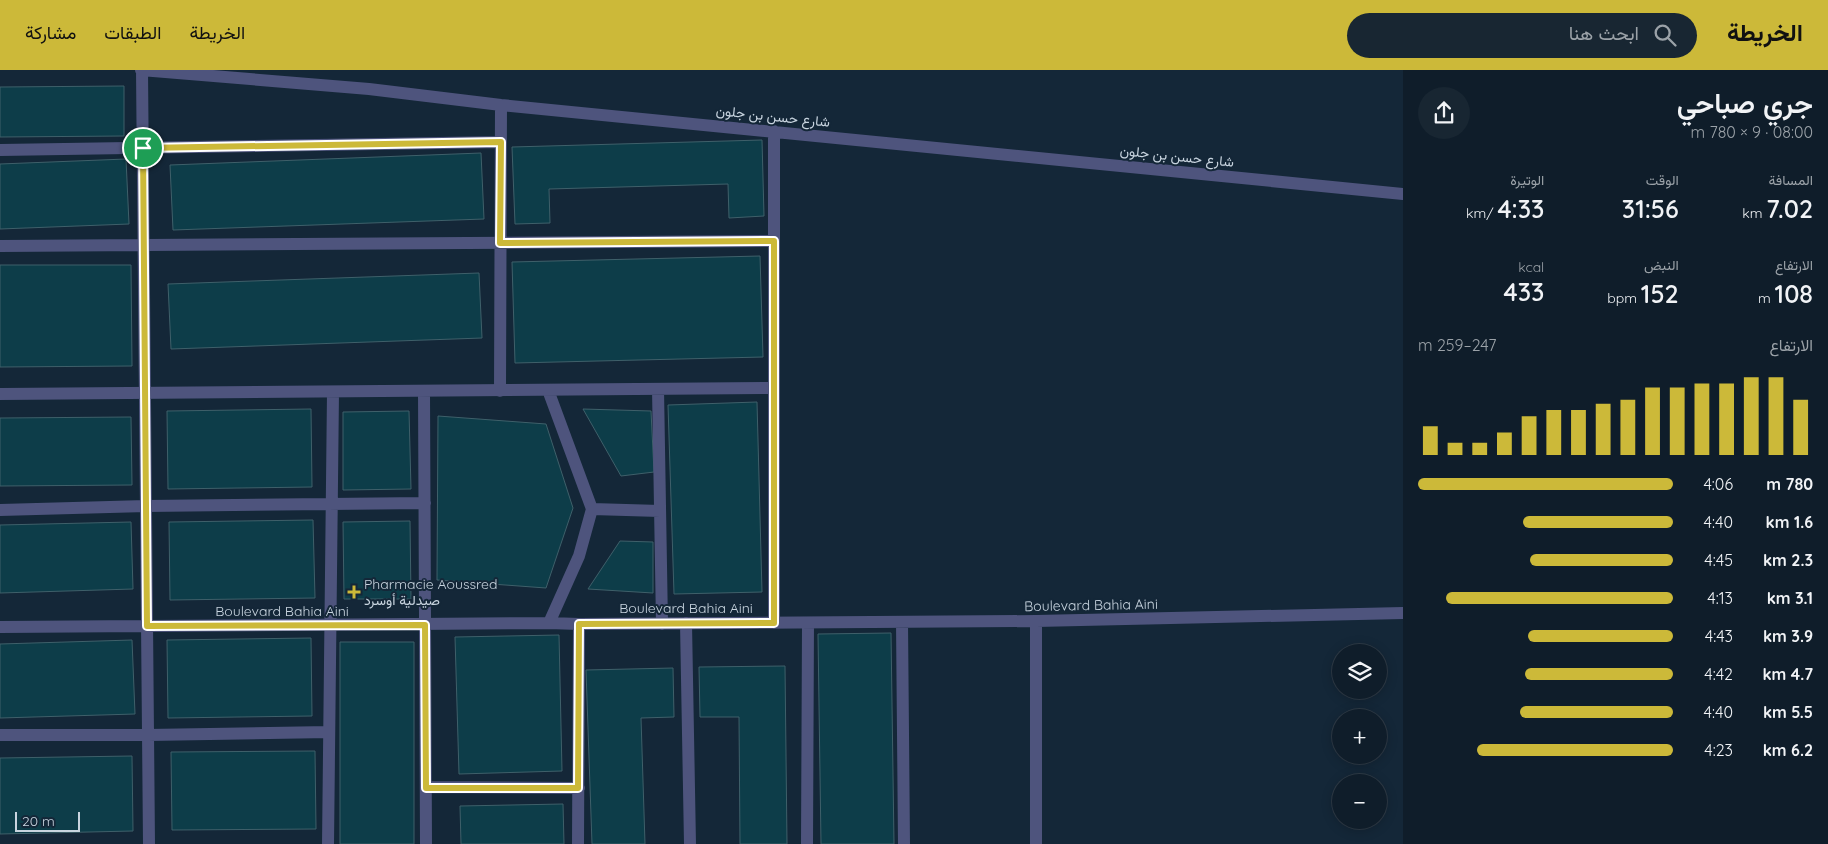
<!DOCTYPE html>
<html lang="ar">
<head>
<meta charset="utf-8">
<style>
	:root { --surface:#0f1d2a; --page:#182632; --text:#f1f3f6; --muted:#9ba2a8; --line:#2f3b47; --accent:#ccb939 }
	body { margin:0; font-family:Quicksand,Vazirmatn,sans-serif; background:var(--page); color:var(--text); direction:rtl; height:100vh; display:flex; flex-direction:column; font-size:19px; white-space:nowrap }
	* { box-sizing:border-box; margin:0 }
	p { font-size:16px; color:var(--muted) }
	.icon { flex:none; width:28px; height:28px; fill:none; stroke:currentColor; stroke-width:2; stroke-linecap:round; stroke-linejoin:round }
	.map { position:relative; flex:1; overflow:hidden; direction:ltr }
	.drawer { display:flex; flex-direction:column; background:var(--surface); width:425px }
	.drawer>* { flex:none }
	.tools { position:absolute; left:1332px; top:574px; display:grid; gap:10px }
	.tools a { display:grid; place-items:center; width:55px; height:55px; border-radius:50%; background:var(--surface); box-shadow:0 2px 12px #0003,0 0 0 1px var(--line); font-size:25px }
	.scale { position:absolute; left:15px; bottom:12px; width:65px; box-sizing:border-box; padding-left:5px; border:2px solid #c8d4df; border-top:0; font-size:14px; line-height:18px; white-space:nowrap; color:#c8d4df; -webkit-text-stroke:4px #142738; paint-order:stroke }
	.pin { position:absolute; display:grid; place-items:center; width:42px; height:42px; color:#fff; margin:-21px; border:2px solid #fff; border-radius:50%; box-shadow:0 1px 5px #0007 }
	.round { display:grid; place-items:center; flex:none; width:52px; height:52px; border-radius:26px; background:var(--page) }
	.head { display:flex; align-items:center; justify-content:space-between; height:85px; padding:0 15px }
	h1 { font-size:28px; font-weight:600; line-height:38px }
	.stats { display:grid; grid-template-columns:repeat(3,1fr); gap:8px; height:85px; padding:5px 15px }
	.stats div { display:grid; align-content:center }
	.stats b { font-size:25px; font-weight:600 }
	.stats small { font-size:14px; font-weight:400 }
	.stats p { font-size:14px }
	.chart { height:140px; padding:10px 15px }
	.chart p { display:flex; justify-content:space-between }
	.chart svg { width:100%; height:90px; margin-top:5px; stroke:var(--accent); stroke-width:6 }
	ul { padding:0 15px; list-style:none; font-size:16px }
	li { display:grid; grid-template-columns:80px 60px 1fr; align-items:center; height:38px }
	li i { height:12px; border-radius:6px; background:var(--accent) }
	header { display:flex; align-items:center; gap:30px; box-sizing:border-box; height:70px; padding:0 25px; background:var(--accent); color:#111 }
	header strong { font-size:24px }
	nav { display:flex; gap:28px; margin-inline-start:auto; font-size:18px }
	.search { width:350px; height:45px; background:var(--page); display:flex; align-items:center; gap:12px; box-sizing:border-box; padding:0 18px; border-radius:28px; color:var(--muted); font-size:19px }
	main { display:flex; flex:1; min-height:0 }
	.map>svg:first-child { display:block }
	.building { fill:#0d3d49; stroke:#3f606a }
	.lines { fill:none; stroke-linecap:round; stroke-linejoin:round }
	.minor { stroke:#4e547d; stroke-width:12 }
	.route-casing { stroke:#fff; stroke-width:10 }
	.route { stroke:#ccb939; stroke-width:6 }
	.poi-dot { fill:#ccb939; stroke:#142738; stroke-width:2 }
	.labels { text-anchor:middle; stroke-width:4; stroke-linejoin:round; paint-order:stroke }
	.street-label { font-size:14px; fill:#c8d4df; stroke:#142738 }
	.poi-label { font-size:14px; fill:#c8d4df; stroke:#142738; text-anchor:start }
</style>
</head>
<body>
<header>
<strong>الخريطة</strong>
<div class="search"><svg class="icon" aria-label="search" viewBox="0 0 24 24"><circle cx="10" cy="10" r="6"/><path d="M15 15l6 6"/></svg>ابحث هنا</div>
<nav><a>الخريطة</a><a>الطبقات</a><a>مشاركة</a></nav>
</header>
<main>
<section class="drawer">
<div class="head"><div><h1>جري صباحي</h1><p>08:00 · 9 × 780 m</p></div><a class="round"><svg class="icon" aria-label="share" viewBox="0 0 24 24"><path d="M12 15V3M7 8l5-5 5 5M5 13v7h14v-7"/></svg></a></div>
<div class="stats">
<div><p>المسافة</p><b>7.02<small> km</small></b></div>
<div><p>الوقت</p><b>31:56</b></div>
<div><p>الوتيرة</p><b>4:33<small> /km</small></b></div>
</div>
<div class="stats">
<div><p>الارتفاع</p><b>108<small> m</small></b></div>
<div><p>النبض</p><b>152<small> bpm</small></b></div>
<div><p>kcal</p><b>433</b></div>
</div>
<div class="chart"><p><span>الارتفاع</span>247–259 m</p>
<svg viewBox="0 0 160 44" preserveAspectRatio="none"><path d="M5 44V30M15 44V38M25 44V38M35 44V33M45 44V25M55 44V22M65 44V22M75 44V19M85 44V17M95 44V11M105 44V11M115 44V9M125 44V9M135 44V6M145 44V6M155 44V17"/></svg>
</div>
<ul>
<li><b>780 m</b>4:06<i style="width:100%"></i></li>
<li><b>1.6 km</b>4:40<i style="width:59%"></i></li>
<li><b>2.3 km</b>4:45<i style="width:56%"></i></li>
<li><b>3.1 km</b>4:13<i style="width:89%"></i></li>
<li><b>3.9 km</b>4:43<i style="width:57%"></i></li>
<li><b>4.7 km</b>4:42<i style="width:58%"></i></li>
<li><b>5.5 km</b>4:40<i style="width:60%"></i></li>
<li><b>6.2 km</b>4:23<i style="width:77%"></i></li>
</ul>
</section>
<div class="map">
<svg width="1403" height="774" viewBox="0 0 1403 774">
	<rect width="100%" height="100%" fill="#142738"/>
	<path class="building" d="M124 16V66L0 67V17Z
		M762 70 764 146 729 148 728 114 549 119 550 153 515 154 512 77Z
		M481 83 484 149 173 160 170 95Z
		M126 89 129 154 0 159V94Z
		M760 186 763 287 515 293 512 192Z
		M0 195H131L132 296 0 297Z
		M479 203 482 268 171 279 168 214Z
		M757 332 762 522 674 524 668 335Z
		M311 339 312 417 168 419 167 341Z
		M583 339 651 341 654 402 621 406Z
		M409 341 411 419 343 420V342Z
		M438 346 546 354 573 438 546 518 437 510Z
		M131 347 132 415 0 416V348Z
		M313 450 315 528 170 530 169 452Z
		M410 451 411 529H344L343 452Z
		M131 452 133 519 0 523V455Z
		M620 471 653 472V523L588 519Z
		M891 563 894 774H821L818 564Z
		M559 565 562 701 459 704 455 567Z
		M311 568 312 646 168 648 167 570Z
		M132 570 135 644 0 648V574Z
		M340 572H414V774H340Z
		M785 596 787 774H740L739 647H700L699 597Z
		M673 598 674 647 641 648 645 774H592L586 600Z
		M315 681 316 759 172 760 171 682Z
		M132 686 133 761 0 764V688Z
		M563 734 564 774H461L460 736Z"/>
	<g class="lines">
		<path class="minor" d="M141 0 369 19 501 35 1403 124
			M142 0 149 774
			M774 61V553
			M0 80 501 72
			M0 176 774 171
			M658 319 662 554
			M548 320 592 439 579 486 549 553
			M424 321 426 774
			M500 321 501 35
			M0 324 774 318
			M592 439 660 441
			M0 440 146 436 425 433
			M902 552 904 774
			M686 553 690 774
			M0 557 549 553 579 554 1036 551 1403 543
			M0 665H148L329 662
			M426 717 579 718
			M328 774 333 322
			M578 774 579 554
			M807 774 808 553
			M1036 774V551"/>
	</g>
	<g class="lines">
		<defs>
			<path id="route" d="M501 72 500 173 774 171V553L579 554 578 718H426L425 555 147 556 143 78Z"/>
		</defs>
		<use href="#route" class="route-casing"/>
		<use href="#route" class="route"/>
	</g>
	<path class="poi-dot" d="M351.5 514.5h5v5h5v5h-5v5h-5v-5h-5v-5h5z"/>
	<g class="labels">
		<g class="street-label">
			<text transform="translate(773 46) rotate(6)" y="5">شارع حسن بن جلون</text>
			<text transform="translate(1177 86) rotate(6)" y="5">شارع حسن بن جلون</text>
			<text transform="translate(1091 535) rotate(-1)" y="5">Boulevard Bahia Aini</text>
			<text x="686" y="543">Boulevard Bahia Aini</text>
			<text x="282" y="546">Boulevard Bahia Aini</text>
		</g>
		<g class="poi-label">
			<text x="364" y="519">Pharmacie Aoussred<tspan x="364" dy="16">صيدلية أوسرد</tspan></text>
		</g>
	</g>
</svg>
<div class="tools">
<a><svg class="icon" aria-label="layers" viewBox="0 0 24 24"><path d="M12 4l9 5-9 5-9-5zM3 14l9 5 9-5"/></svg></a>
<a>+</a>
<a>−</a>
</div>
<div class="scale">20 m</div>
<div class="pin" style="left:143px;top:78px;background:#1e9e55"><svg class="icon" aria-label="arrive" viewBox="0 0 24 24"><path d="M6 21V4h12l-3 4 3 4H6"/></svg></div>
</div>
</main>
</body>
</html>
